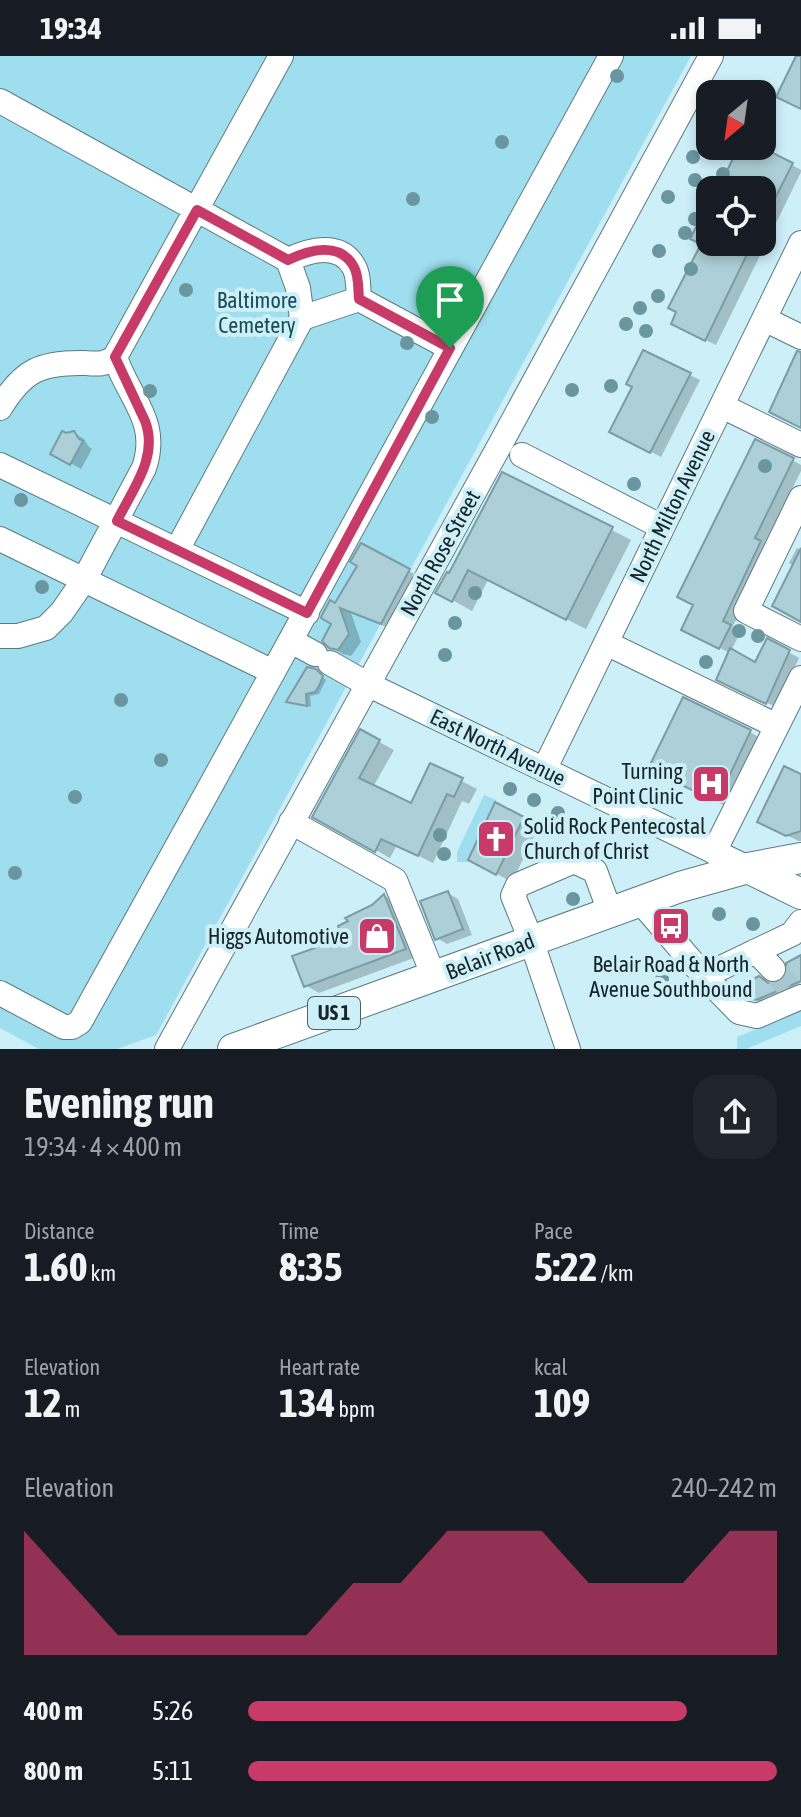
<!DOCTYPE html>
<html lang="en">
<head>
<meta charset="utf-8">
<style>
	:root { --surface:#171b24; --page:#20242c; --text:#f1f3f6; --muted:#9ea1a6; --accent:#c83b69 }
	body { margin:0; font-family:"Asap Condensed",sans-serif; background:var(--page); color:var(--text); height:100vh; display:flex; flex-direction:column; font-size:30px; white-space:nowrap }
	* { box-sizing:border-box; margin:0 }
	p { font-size:26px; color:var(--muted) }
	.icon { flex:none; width:44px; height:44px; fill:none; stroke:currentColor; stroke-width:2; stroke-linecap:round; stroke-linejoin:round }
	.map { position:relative; height:993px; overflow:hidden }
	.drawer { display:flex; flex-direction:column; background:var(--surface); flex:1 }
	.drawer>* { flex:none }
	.needle { width:52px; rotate:209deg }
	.controls { position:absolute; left:696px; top:24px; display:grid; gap:16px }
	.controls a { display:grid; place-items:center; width:80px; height:80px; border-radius:16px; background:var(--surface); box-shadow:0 4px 12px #0003; font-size:40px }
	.pin { position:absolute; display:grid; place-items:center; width:68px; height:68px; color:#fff; margin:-82px -34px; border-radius:50% 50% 50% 0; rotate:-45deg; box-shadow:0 0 8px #0007 }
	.pin .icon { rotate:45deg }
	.round { display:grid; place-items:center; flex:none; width:84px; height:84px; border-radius:24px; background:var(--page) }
	.summary { display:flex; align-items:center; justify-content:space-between; height:136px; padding:0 24px }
	h1 { font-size:44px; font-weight:700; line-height:60px }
	.figures { display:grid; grid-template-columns:repeat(3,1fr); gap:12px; height:136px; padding:8px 24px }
	.figures div { display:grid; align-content:center }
	.figures b { font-size:40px; font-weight:700 }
	.figures small { font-size:22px; font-weight:400 }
	.figures p { font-size:22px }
	.chart { height:224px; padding:16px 24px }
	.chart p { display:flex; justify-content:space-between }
	.chart svg { width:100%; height:144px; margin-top:8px; fill:var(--accent); opacity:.7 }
	ul { padding:0 24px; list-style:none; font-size:26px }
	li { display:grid; grid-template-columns:128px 96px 1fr; align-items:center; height:60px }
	li i { height:20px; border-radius:10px; background:var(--accent) }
	.status { display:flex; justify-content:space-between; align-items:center; height:56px; padding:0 40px; background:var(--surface); direction:ltr }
	.status svg { height:22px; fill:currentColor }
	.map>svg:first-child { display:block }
	.green { fill:#9edeee }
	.shadow { fill:#0003 }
	.building { fill:#adcfd7; stroke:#7c9ca4; stroke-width:2 }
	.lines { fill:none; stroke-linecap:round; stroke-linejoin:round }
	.minor-tunnel { stroke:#a8c7ce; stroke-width:24; stroke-dasharray:24 12; stroke-linecap:butt }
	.minor-casing { stroke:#5b7b83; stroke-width:26 }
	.major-casing { stroke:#5b7b83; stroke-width:32 }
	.minor { stroke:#fff; stroke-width:24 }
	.major { stroke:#fff; stroke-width:30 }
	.tree { fill:#6a96a0 }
	.route-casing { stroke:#fff; stroke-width:16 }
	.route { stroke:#c83b69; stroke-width:10 }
	.labels { text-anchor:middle; stroke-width:8; stroke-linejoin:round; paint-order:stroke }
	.shield { fill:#cceff8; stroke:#4e6266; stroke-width:2 }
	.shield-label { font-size:20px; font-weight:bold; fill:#182528 }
	.park-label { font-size:22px; fill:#194d58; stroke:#cceff8 }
	.street-label { font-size:22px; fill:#182528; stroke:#cceff8 }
	.poi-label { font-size:22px; fill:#182528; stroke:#cceff8; text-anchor:end }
</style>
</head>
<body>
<div class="status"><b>19:34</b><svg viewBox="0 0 49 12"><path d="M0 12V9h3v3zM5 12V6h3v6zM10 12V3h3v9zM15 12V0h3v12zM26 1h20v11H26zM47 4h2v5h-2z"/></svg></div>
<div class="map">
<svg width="801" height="993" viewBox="0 0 801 993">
	<rect width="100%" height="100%" fill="#cceff8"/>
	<path class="green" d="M0 0H691L156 979 117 993H39L0 972Z
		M484 739 496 744 467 806H457V796Z
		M801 955V970L746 993H737V981Z"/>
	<path class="shadow" d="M746 90H755L792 109 801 114V116L716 289 683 273 704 188 702 174 710 158V186H762V134H714L721 121 725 123Z
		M690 319 700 324 661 401 622 381Z
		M74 377 84 383 89 391 92 393 81 413 53 397Z
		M756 385 801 409V415L764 489 770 492 732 572 740 577 731 595 756 608 768 585 799 602 776 651 728 628 730 597 694 579Z
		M503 418 631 484 586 573 488 524 472 555 438 536 450 520Z
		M362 490 422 522 394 574 351 557 361 586 351 600 343 598 330 591 335 550 359 509Z
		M797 492 801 494V564L794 510 789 507Z
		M316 615 326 624 319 638 310 640 311 651 289 646Z
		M361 676 394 694 373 731 412 750 431 709 477 733 469 748 462 745 433 807 397 789 390 802 315 760Z
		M750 676 770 688 738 756 671 724Z
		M801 720V785H799L771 772Z
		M523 763 538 772 512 826 486 812Z
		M448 837 458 843 472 879 447 888 437 882Z
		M385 840 398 848 419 900 319 937 305 929 317 893Z
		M801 902V927L761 946 748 941 769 929H778L785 925Z"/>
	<path class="building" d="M796 0H801V53L776 41Z
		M743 90H759L793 107 762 168V134H717L736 97 739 98Z
		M697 169 710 175V186H753L705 285 671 268 676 256 668 252 701 188 690 183Z
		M643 294 691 317 650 397 609 376 632 331 626 328Z
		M797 295 801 296V372L769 356Z
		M62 375 66 377 74 375 79 383 83 385 70 409 50 398Z
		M755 383 794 402 755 482 761 485 723 565 731 569 719 593 681 574 693 549 677 541Z
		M502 416 613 471 566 564 468 514 452 546 435 537 447 516 449 517Z
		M361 487 410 513 381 568 340 552 349 578 338 594 329 592 322 585 331 568 321 562 322 559 330 544 335 547 357 510 350 506Z
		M801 492V566L772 550Z
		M767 582 790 594 766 648 716 624 730 592 755 606Z
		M307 611 316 613 323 620 319 630 315 636 306 638 307 650 286 646Z
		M683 641 751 674 717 746 648 713Z
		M360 673 380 684 359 722 411 747 430 707 463 722 454 741 447 738 418 800 381 783 375 796 312 761Z
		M784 710 801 718V775L786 780 757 766Z
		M495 746 524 761 496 819 468 804Z
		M448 835 463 873 435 884 420 845Z
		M384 838 406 893 304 931 292 900 315 892 312 883 339 873 338 870 348 865 345 862 372 849Z
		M801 899V925L756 944 747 942 736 932 759 920 768 927H777L784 923 787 918 786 907Z"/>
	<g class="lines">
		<path class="minor-tunnel" d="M773 913 788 931"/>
		<defs>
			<path id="minor" d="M0 45 288 204C309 194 340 185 354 211 359 220 358 233 359 243L450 292
				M302 262 359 243
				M764 263 801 281
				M722 350 801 389
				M0 352C23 314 41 306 85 307 97 308 105 309 115 301L281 0
				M522 399 662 471
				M0 409 307 557
				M801 442 746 555 801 583
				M0 483 273 616
				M177 494 302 262 298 232 288 204
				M0 580H18L46 572 62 556 84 524 144 412C160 365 129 343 115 301
				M291 585 315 598
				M606 587 777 670
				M330 607 367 628 748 812
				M544 714 801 187
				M291 766 395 824 434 921
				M714 796 801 622
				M640 845 704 920 739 956 757 960 801 941
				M756 895 773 913
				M704 920 792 878 801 866
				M0 937 64 971H72L80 966C259 645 433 321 611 0
				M167 993 501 387 711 0
				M568 993 531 884 513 840 518 829 574 805 595 815 610 856"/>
			<path id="major" d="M748 812 801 838
				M233 993 680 831 748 812 801 802"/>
		</defs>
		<use href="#minor" class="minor-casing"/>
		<use href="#major" class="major-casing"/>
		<use href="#minor" class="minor"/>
		<use href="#major" class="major"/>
	</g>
	<g class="tree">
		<circle cx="617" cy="20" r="7"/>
		<circle cx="502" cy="86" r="7"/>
		<circle cx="693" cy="101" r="7"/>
		<circle cx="723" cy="118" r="7"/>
		<circle cx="695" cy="124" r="7"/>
		<circle cx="668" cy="141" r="7"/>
		<circle cx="413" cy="143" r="7"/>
		<circle cx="695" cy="163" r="7"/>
		<circle cx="685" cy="177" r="7"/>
		<circle cx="659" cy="195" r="7"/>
		<circle cx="691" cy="213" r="7"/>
		<circle cx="186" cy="234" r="7"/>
		<circle cx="658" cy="240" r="7"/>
		<circle cx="640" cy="252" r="7"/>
		<circle cx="626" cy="268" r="7"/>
		<circle cx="646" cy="275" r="7"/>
		<circle cx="407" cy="287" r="7"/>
		<circle cx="611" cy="330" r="7"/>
		<circle cx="572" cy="334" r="7"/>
		<circle cx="150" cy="335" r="7"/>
		<circle cx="432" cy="361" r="7"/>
		<circle cx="765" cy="410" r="7"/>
		<circle cx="634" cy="428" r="7"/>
		<circle cx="21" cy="444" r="7"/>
		<circle cx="42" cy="531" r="7"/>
		<circle cx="475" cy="537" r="7"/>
		<circle cx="455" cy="567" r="7"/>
		<circle cx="739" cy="575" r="7"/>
		<circle cx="758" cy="580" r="7"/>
		<circle cx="445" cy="599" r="7"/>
		<circle cx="706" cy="606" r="7"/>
		<circle cx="121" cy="644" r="7"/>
		<circle cx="161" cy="704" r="7"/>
		<circle cx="510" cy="733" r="7"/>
		<circle cx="75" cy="741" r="7"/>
		<circle cx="534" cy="744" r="7"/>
		<circle cx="558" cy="757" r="7"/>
		<circle cx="582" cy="770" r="7"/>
		<circle cx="440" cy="779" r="7"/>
		<circle cx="444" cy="798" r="7"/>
		<circle cx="15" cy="817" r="7"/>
		<circle cx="573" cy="843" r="7"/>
		<circle cx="719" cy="858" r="7"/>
		<circle cx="753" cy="868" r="7"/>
		<circle cx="652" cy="906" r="7"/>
		<circle cx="662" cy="923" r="7"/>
	</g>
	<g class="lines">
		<defs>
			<path id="route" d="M197 154 288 204C309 194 340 185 354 211 359 220 358 233 359 243L450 292 307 557 117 465C132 434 159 401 145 365L115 301Z"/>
		</defs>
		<use href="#route" class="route-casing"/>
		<use href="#route" class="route"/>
	</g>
	<defs>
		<symbol id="hospital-square" viewBox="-11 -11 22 22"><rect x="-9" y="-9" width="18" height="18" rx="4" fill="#c83b69" stroke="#cceff8"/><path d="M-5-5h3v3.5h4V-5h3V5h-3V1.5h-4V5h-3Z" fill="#fff"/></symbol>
		<symbol id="church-square" viewBox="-11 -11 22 22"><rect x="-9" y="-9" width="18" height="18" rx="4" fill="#c83b69" stroke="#cceff8"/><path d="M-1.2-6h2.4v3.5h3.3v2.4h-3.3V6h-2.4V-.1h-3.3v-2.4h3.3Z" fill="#fff"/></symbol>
		<symbol id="bus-square" viewBox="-11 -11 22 22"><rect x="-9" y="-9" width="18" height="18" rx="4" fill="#c83b69" stroke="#cceff8"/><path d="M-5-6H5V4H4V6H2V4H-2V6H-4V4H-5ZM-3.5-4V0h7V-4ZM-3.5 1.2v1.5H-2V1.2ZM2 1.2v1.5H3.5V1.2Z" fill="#fff"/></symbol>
		<symbol id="shop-square" viewBox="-11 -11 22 22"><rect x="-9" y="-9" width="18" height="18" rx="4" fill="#c83b69" stroke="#cceff8"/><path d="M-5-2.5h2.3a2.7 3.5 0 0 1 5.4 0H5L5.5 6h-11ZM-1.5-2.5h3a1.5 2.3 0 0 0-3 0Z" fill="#fff"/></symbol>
	</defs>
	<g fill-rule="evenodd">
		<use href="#hospital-square" x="689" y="706" width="44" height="44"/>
		<use href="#church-square" x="474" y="761" width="44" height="44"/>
		<use href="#bus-square" x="649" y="848" width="44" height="44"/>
		<use href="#shop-square" x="355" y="858" width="44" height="44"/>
	</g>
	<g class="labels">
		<rect class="shield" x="308" y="941" width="52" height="32" rx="6"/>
		<g class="shield-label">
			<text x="334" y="964">US 1</text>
		</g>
		<g class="park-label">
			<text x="257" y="252">Baltimore<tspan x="257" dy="25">Cemetery</tspan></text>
		</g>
		<g class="street-label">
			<text transform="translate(672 450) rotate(-64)" y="8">North Milton Avenue</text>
			<text transform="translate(440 497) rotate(-61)" y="8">North Rose Street</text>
			<text transform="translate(498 691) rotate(26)" y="8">East North Avenue</text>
			<text transform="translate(490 900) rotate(-21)" y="8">Belair Road</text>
		</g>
		<g class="poi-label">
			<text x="683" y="723">Turning<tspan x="683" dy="25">Point Clinic</tspan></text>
			<text x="524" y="778" text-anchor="start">Solid Rock Pentecostal<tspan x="524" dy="25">Church of Christ</tspan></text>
			<text x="349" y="888">Higgs Automotive</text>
			<text x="671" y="916" text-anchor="middle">Belair Road &amp; North<tspan x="671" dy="25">Avenue Southbound</tspan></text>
		</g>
	</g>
</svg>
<div class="controls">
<a><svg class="needle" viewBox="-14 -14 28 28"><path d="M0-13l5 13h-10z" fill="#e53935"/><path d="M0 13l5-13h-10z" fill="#9ea1a6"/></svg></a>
<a><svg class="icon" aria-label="locate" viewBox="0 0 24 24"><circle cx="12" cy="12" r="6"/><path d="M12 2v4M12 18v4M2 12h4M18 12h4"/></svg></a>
</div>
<div class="pin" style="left:450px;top:292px;background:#1e9e55"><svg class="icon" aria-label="arrive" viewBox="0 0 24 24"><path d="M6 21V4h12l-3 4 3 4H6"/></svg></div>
</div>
<section class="drawer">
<div class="summary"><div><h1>Evening run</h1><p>19:34 · 4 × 400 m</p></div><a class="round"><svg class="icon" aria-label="share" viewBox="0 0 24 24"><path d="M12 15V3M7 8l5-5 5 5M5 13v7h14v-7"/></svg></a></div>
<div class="figures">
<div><p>Distance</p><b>1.60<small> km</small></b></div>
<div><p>Time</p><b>8:35</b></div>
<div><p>Pace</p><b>5:22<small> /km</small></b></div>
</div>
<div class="figures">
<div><p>Elevation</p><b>12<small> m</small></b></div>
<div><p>Heart rate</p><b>134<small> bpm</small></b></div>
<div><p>kcal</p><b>109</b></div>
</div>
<div class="chart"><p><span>Elevation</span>240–242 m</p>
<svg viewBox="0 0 160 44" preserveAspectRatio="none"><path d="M0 44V6L10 22L20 38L30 38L40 38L50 38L60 38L70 22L80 22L90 6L100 6L110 6L120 22L130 22L140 22L150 6L160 6V44z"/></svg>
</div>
<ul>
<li><b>400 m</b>5:26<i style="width:83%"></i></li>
<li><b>800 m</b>5:11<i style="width:100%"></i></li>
</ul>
</section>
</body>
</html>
